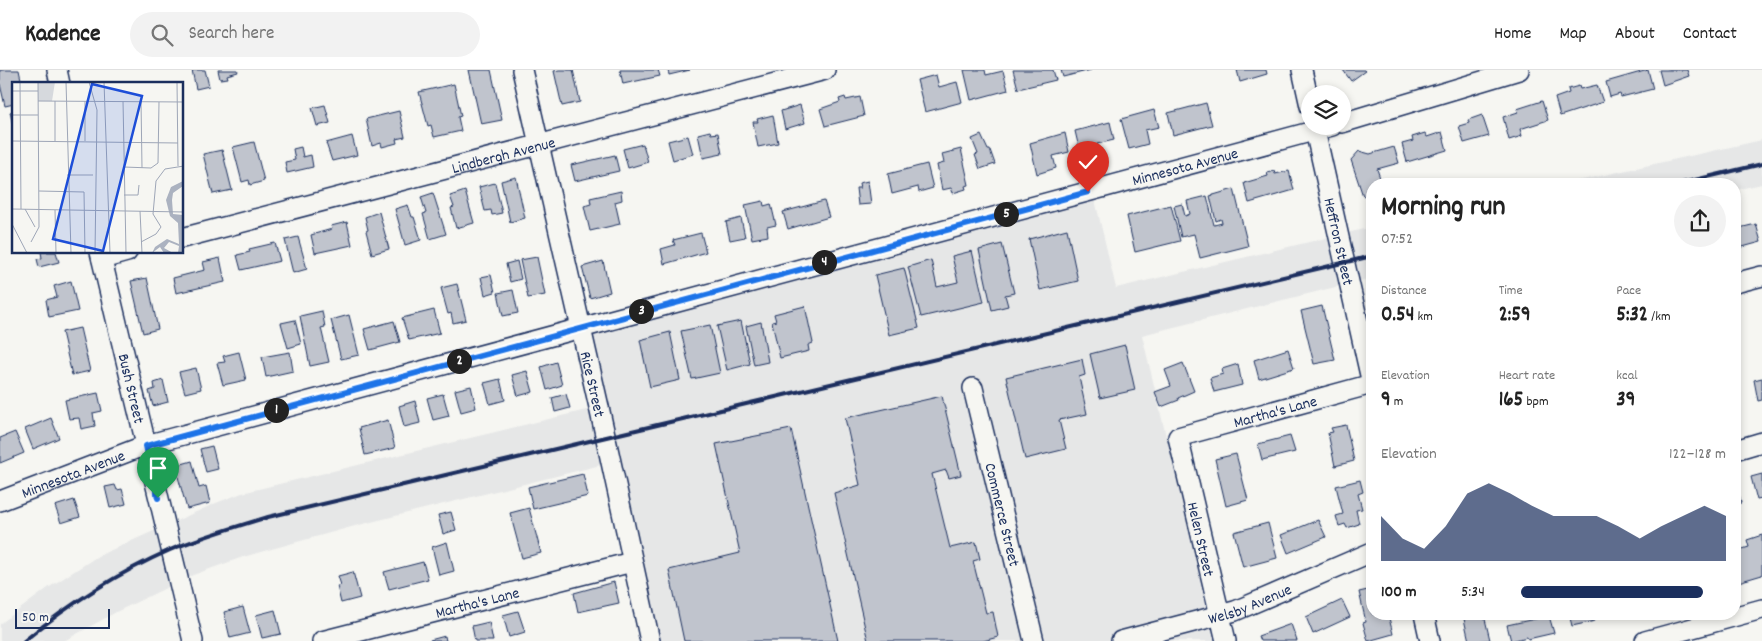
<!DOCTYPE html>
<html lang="en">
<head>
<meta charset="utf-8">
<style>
	:root { --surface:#fff; --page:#f2f2f2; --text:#222; --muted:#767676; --line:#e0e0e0; --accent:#1b2f5e }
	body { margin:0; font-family:Dekko,sans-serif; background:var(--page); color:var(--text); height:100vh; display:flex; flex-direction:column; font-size:19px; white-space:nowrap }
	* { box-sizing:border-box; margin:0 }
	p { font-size:16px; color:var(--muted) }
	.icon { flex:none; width:28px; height:28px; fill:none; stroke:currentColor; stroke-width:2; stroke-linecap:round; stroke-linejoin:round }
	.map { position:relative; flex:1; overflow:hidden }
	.drawer { position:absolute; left:1366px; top:108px; width:375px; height:442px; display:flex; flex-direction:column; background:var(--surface); border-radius:20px; box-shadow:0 2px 8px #0003 }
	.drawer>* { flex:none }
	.tools { position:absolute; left:1301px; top:15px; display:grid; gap:10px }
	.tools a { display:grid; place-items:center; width:50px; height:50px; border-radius:50%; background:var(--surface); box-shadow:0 2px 8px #0003; font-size:25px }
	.scale { position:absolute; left:15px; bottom:12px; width:95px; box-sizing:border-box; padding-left:5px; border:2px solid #1b2f5e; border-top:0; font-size:14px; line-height:18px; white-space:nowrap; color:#1b2f5e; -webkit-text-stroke:4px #f6f6f2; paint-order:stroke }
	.pin { position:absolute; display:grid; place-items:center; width:42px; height:42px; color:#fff; margin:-51px -21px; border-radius:50% 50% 50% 0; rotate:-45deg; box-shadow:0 0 5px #0007 }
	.pin .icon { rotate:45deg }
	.km { position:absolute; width:25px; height:25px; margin:-12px; border-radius:50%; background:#222; color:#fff; font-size:14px; line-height:25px; text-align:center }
	.round { display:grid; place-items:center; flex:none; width:52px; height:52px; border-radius:26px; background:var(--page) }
	.headline { display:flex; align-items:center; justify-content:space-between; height:85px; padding:0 15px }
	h1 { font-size:28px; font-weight:800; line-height:38px }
	.metrics { display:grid; grid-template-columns:repeat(3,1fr); gap:8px; height:85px; padding:5px 15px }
	.metrics div { display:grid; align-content:center }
	.metrics b { font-size:21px; font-weight:800 }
	.metrics small { font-size:14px; font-weight:400 }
	.metrics p { font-size:14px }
	.chart { height:140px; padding:10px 15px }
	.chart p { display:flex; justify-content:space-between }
	.chart svg { width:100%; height:90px; margin-top:5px; fill:var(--accent); opacity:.7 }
	ul { padding:0 15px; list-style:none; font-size:16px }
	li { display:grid; grid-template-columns:80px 60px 1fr; align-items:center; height:38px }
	li i { height:12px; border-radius:6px; background:var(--accent) }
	header { display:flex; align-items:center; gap:30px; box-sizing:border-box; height:70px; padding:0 25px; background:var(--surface); border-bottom:1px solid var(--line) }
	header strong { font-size:24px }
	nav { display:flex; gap:28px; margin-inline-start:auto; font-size:18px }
	.search { width:350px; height:45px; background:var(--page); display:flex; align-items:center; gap:12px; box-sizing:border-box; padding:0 18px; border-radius:28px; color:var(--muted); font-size:19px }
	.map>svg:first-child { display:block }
	.built { fill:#e6e7e7 }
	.building { fill:#c0c4cd; stroke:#1b2f5e }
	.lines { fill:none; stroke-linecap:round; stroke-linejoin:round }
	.minor-casing { stroke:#1b2f5e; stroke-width:22 }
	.minor { stroke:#f6f6f2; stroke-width:19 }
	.rail { stroke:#1b2f5e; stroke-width:4 }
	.route-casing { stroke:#fff; stroke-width:10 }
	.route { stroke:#1a73e8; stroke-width:6 }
	.labels { text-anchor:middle; stroke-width:4.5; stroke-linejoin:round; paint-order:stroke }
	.street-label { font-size:16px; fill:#1b2f5e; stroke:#f6f6f2 }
	.inset-road { fill:none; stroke:#9ea6b7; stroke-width:1 }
	.view { fill:#1d4ed8; fill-opacity:0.15; stroke:#1d4ed8; stroke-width:2.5 }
	.inset-edge { fill:none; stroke:#1b2f5e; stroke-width:2.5 }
</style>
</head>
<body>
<header>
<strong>Kadence</strong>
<div class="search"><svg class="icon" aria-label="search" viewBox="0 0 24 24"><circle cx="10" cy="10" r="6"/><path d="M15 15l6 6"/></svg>Search here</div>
<nav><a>Home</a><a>Map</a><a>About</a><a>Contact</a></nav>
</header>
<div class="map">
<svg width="1762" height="571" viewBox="0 0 1762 571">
	<rect width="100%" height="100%" fill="#f6f6f2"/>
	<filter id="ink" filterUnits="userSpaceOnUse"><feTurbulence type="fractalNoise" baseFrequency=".02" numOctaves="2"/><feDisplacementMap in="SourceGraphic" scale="10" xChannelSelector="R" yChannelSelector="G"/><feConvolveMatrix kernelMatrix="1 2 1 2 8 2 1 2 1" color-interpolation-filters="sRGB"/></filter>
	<g filter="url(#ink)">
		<path class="built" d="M1762 70V114L1735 120V114H1564Z
			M1095 130 1116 218 1372 157V208L1142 265 1166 366 1173 364 1220 571H659L617 391 355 456 243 487 193 505 118 541 64 571H0V554L48 518 98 486 216 433 242 423 599 337 592 270 593 266 601 262 736 222Z"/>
		<path class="building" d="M0 0H19L22 14H14V34L5 36 0 14Z
			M192 0H205L209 16 196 19Z
			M218 0H237L238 2 227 5 228 8 220 9Z
			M469 0H491L502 50 481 54Z
			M559 0H573L580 32 562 36 554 1Z
			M620 0H658L660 6 623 14Z
			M668 0H690L669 5Z
			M964 0H985L986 5 1003 1 1008 20 971 30Z
			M1013 0H1053L1056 10 1018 19Z
			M1061 0H1091L1063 7Z
			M1237 0H1266L1267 4 1240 12Z
			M1343 0H1364L1365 1 1351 11Z
			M1648 0 1653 19 1621 27 1620 24 1610 27 1606 12Z
			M1659 0H1687L1689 6 1663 15Z
			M936 5 939 17 957 12 962 32 925 42 917 10Z
			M454 14 461 46 458 47 461 61 434 67 431 55 428 56 419 22Z
			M1597 15 1603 32 1560 46 1555 28 1569 23 1568 19 1579 16 1580 19Z
			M845 27 846 30 860 27 864 46 825 56 820 39 840 32 839 29Z
			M1542 31 1548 50 1520 59 1522 66 1509 70 1503 47 1518 42 1517 39Z
			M1206 33 1212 55 1173 65 1168 43Z
			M325 35 330 53 317 56 312 38Z
			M800 35 805 53 785 59 781 41Z
			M1154 40 1159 57 1145 60 1148 74 1129 79 1121 49Z
			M14 41V60L10 42Z
			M399 41 405 67 396 69 397 73 382 77 381 73 372 76 366 49Z
			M773 45 778 73 758 77 753 52H758L757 49Z
			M1482 45 1489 66 1464 73 1459 56 1469 53 1468 50Z
			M1110 52 1114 70 1097 74 1100 86 1082 91 1075 61Z
			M710 61 711 64 718 63 722 84 703 88 698 64Z
			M1442 62 1447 80 1407 92 1402 74 1413 71 1412 67 1425 63 1427 67Z
			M1065 63 1069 82 1053 86 1056 98 1037 104 1030 73Z
			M981 65 988 80H990L995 94 980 99 975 85 978 84 972 69Z
			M352 66 357 85 332 91 326 73Z
			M688 66 693 84 673 90 668 71Z
			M254 72 264 111 250 115 249 110 242 112 233 77Z
			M643 74 648 92 628 98 623 79Z
			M301 77 303 87 311 85 313 97 287 103 285 92 295 90 293 79Z
			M1394 77 1399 93 1377 99 1382 114H1372V122L1363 126 1351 90 1359 81 1370 84Z
			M961 79 969 115 965 116 966 119 953 123 951 118 942 120 937 95 944 93 942 84Z
			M222 80 232 120 213 124 203 84Z
			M615 85 619 101 575 111 571 95Z
			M927 94 933 118 919 122 918 117 892 124 888 104Z
			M1274 101 1275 104 1289 101 1294 120 1249 133 1244 113 1268 106 1267 103Z
			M516 107 525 148 510 152 501 111Z
			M868 111 871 134 858 135 856 118H860L859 113Z
			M495 113 502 143 492 145 491 140 485 141 479 117Z
			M1234 119 1248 176 1200 188 1194 164 1181 167 1174 136 1182 134 1185 146 1190 144 1187 131 1207 126 1214 155 1222 153 1221 149 1216 151 1210 126Z
			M465 121 474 153 456 158 451 138 454 137 450 126Z
			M621 121 622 130 615 132 620 154 590 161 584 136 591 134 590 128Z
			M433 123 446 164 430 169 423 144 426 143 421 127Z
			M763 131 764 136 771 134 776 155 767 157 768 166 752 169 745 135Z
			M824 131 829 147 788 159 783 142Z
			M408 135 412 147H414L421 170 405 175 395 139Z
			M1171 135 1180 171 1135 182 1127 146Z
			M379 142 389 179 372 184 366 161 368 160 365 147Z
			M741 148 745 167 730 170 726 152Z
			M347 152 352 175 315 183 311 165 332 159 331 156Z
			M1756 154 1761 172 1735 179V159Z
			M1067 159 1078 211 1040 220 1029 169Z
			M701 163 706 182 664 194 661 179 675 175 673 170Z
			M298 167 307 199 293 203 285 170Z
			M275 173 280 191 241 200 237 185 250 182 249 179Z
			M1002 174 1014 223 1005 225 1008 236 992 240 979 180Z
			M972 181 984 232 921 247 908 197 931 190 937 217 958 212 952 186Z
			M41 182H56L59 192 39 197 37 189 42 188Z
			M537 187 545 225 528 228 520 190Z
			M220 188 225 212 176 223 173 208 205 200 203 192Z
			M517 191 521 209 510 212 506 194Z
			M603 191 610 222 590 228 582 197Z
			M904 198 919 258 889 265 875 205Z
			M491 205 495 222 485 225 481 207Z
			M147 208 158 259 143 263 131 211Z
			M71 211 78 241 49 247 46 230 57 227 54 216Z
			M457 214 466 250 453 253 451 243 448 244 441 218Z
			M513 220 518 243 503 246 498 223Z
			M805 236 813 273 808 275 809 281 780 288 772 252 776 251 774 244Z
			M1322 236 1335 290 1314 294 1301 241Z
			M434 240 440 263 409 270 402 248Z
			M322 241 325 257 321 258 329 292 310 296 300 246Z
			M349 245 359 285 341 289 331 250Z
			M295 250 301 274 288 278 281 253Z
			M394 251 400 272 370 280 364 259Z
			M741 251 750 294 727 300 717 256Z
			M761 252 768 292 754 295 746 256Z
			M710 255 720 303 692 309 681 261Z
			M80 258 90 301 72 305 62 262Z
			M670 262 680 310 650 317 640 270Z
			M1125 275 1135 320 1100 328 1090 284Z
			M1288 279 1294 298 1259 309 1254 290Z
			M239 282 246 310 223 315 217 293 225 292 223 286Z
			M290 282 293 301 266 307 262 287Z
			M1082 289 1085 305 1079 307 1087 344 1059 350 1066 379 1025 389 1006 307Z
			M556 292 562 315 547 320 541 297Z
			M1183 293 1194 321 1178 328 1179 330 1161 337 1155 322 1171 316 1165 300Z
			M1238 294 1242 315 1214 322 1210 308 1223 304 1222 299Z
			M196 298 201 319 185 323 179 302Z
			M527 301 533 322 518 326 512 305Z
			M1762 308V330L1758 331 1754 310Z
			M500 309 505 330 490 334 484 313Z
			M163 310 168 332 153 336 149 321 155 319 154 313Z
			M471 316 476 338 461 342 455 320Z
			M98 323 102 341 93 343 95 356 81 359 79 348 69 349 65 330Z
			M443 324 449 346 433 350 427 328Z
			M566 324 570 338 555 342 552 328Z
			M942 326 961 405 949 408 946 400 932 404 950 478 976 472 980 489 973 491 986 543 993 542 998 567 983 571H868L834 423 860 415 845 348Z
			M415 331 420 353 404 357 399 336Z
			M51 348 59 368 33 379 25 359Z
			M388 350 395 378 365 385 359 358Z
			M1346 355 1354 391 1335 396 1328 363 1333 362 1331 358Z
			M791 359 838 571H684L669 500 740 483 716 374Z
			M15 362 24 383 0 393V368Z
			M1290 366 1295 382 1262 390 1258 374Z
			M212 376 218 399 206 402 200 379Z
			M1236 384 1248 430 1226 436 1215 389Z
			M192 391 199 418 206 416 210 433 187 439 175 396Z
			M583 404 588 426 533 439 528 417Z
			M1762 404V429L1757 430 1751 407Z
			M1360 410 1363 422 1358 424 1362 439 1356 440 1359 454 1347 458 1345 454 1339 456 1336 446 1343 444 1336 416Z
			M115 415 117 420 122 419 126 434 110 438 105 417Z
			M1738 418 1741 433 1735 434V419Z
			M74 430 80 447 61 453 55 436Z
			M529 438 541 483 522 488 510 443Z
			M451 442 456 460 443 464 438 445Z
			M1318 450 1326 467 1288 483 1281 465Z
			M1268 453 1277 488 1243 497 1234 462Z
			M1762 465V505L1735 513V492L1738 491 1736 481 1749 477 1747 470Z
			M447 472 454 501 439 505 432 477Z
			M423 492 428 509 389 519 384 502Z
			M353 502 360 528 341 533 337 516 341 515 338 506Z
			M614 512 619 533 578 542 574 523Z
			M1372 519V544H1388L1393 564 1368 571 1363 553 1366 552 1359 522Z
			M1342 530 1350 547 1313 564 1306 547Z
			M243 537 250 563 230 568 224 542Z
			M275 540 281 564 262 568 256 545Z
			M518 541 525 562 509 567 503 545Z
			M1569 544H1598L1593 545 1595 551 1572 556Z
			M1484 545 1490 570 1469 571 1464 549Z
			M1549 546 1554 563 1528 569 1527 567 1511 571 1507 555Z
			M489 552 493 571H475L472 556Z
			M1291 554 1297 571H1260L1258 566Z
			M445 566 446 571H430V570Z"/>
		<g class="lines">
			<defs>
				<g id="minor">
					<path d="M57 0 60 14"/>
					<path id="s1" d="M522 0 599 337 650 571"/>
					<path d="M1302 0 1310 36"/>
					<path d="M1342 53 1519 0"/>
					<path id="s2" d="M1314 56 1372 314"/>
					<path id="s3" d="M182 168 825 0"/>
					<path id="s4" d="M100 182 193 571"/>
					<path d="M102 189 127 182"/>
					<path d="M1735 213 1762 206"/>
					<path id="s5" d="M973 318 1034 571"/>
					<path d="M1735 380 1762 372"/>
					<path id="s6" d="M0 431 146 375 1332 56"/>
					<path d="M1424 544 1430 571"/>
					<path id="s7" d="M322 571 632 492"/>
					<path id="s8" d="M1121 571 1235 541 1372 482"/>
					<path id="s9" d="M1226 571 1178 367 1372 314"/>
					<path d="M1645 571 1762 539"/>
				</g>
			</defs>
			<use href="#minor" class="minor-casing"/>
			<use href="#minor" class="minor"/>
			<path class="rail" d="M1678 114 1762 94
				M24 571C68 535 118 503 170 480 201 467 235 457 268 447L1372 186"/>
		</g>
	</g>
	<g class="lines" filter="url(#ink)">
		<defs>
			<path id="route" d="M158 428 146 376 1088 122"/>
		</defs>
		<use href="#route" class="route-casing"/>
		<use href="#route" class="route"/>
	</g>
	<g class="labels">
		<g class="street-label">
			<text dy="6" stroke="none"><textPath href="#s3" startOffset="332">Lindbergh Avenue</textPath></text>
			<text dy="6" stroke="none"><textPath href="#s6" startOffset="1232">Minnesota Avenue</textPath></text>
			<text dy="6" stroke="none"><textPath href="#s2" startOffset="118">Heffron Street</textPath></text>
			<text dy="6" stroke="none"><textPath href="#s1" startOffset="322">Rice Street</textPath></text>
			<text dy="6" stroke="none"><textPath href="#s4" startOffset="140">Bush Street</textPath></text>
			<text dy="6" stroke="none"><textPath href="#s9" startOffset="310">Martha's Lane</textPath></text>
			<text dy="6" stroke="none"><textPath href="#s6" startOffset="78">Minnesota Avenue</textPath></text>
			<text dy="6" stroke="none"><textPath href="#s5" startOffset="130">Commerce Street</textPath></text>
			<text transform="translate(1202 469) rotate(77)" y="6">Helen Street</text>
			<text dy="6" stroke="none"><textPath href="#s7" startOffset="160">Martha's Lane</textPath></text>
			<text dy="6" stroke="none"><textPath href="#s8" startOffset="134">Welsby Avenue</textPath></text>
		</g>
	</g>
	<g transform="translate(12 12)">
		<rect width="171" height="171" fill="#f6f6f2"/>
		<path d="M26 0H43L40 19H26Z" fill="#d6d9dd"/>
		<path d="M171 99V104L161 111 160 118 161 132 171 133V171H166L167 164 157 160 152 166 161 171H152L148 165 140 171 143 165 155 157 167 162 166 141 158 134 154 118 159 105Z" fill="#abb2c0"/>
		<path class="inset-road" d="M8 0 9 127M54 0 59 171M77 0 85 28 83 171M92 0 98 171M165 0 166 84M0 9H26M26 19 172 20M43 19V59M73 19V59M111 19 114 171M129 19 130 86M0 33H26M0 59 166 61M112 85 139 86 146 81 147 20M55 93H81M27 109 72 110 73 171M112 113H126L127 103M0 127 172 130M13 127 23 145M43 128 44 171M128 129 130 171M0 142 15 171M19 160 27 145 26 0M129 160 144 152 149 145 141 132 144 99 153 87 172 84"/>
		<path class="view" d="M80 2 130 14 91 169 41 157Z"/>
		<rect width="171" height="171" class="inset-edge"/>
	</g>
</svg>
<div class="tools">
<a><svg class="icon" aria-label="layers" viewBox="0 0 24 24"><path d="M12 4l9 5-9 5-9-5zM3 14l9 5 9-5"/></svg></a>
</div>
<div class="scale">50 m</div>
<div class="pin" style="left:158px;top:428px;background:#1e9e55"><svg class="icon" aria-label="arrive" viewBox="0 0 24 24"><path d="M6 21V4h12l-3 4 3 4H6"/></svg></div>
<div class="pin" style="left:1088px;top:122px;background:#d93025"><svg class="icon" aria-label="check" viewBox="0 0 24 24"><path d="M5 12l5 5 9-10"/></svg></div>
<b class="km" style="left:276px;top:340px">1</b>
<b class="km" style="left:459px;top:291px">2</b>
<b class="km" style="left:641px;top:241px">3</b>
<b class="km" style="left:824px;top:192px">4</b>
<b class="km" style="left:1006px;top:144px">5</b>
<section class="drawer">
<div class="headline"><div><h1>Morning run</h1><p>07:52</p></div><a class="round"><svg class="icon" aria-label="share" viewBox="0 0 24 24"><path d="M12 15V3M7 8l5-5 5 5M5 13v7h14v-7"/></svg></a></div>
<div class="metrics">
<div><p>Distance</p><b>0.54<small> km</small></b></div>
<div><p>Time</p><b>2:59</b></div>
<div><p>Pace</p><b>5:32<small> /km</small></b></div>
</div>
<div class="metrics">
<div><p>Elevation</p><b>9<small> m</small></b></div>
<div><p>Heart rate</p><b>165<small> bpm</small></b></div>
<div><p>kcal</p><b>39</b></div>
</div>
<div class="chart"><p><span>Elevation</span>122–128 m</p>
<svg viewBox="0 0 160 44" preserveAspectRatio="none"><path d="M0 44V22L10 33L20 38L30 27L40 11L50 6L60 11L70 17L80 22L90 22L100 22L110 27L120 33L130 27L140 22L150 17L160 22V44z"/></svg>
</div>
<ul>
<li><b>100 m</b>5:34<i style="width:89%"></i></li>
</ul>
</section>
</div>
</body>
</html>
